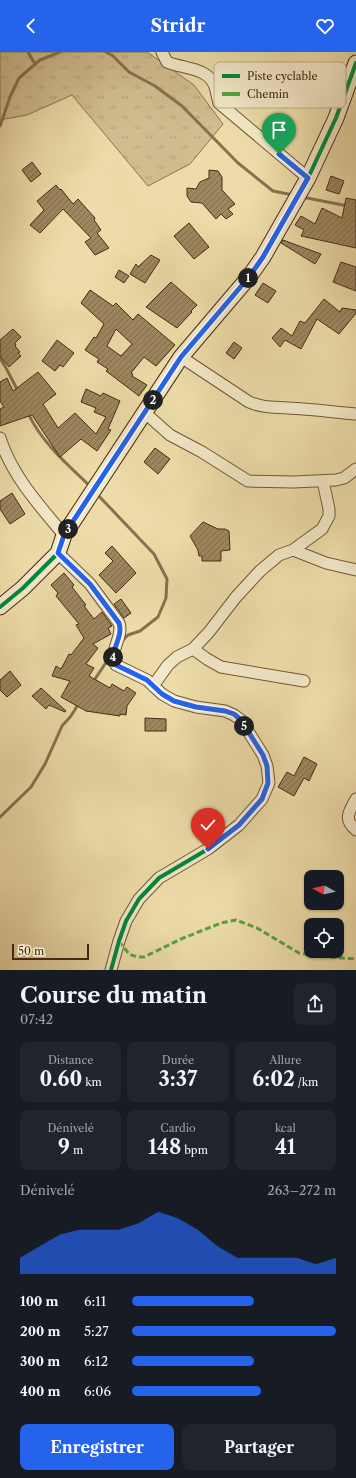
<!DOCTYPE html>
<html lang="fr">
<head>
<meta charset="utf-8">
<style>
	:root { --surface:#171b24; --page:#20242c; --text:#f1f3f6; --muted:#9ea1a6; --accent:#2563eb }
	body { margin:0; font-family:"Libre Caslon Text",serif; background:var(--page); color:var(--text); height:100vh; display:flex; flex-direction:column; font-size:15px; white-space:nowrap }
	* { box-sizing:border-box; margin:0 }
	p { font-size:13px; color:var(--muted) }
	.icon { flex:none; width:22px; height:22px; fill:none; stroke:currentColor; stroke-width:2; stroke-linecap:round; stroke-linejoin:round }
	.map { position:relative; height:918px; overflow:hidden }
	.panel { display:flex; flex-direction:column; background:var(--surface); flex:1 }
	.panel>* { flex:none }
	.needle { width:26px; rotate:278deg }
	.controls { position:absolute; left:304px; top:818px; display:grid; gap:8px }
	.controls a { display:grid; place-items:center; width:40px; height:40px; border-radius:8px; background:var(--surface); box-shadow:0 1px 3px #0004; font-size:20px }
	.scale { position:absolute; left:12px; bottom:10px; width:77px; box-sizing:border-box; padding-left:4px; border:2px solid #462b14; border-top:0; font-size:11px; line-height:14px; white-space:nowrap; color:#462b14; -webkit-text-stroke:3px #f3e8c7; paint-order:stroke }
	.pin { position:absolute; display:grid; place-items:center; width:34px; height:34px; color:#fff; margin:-41px -17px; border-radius:50% 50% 50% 0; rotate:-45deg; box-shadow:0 0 4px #0007 }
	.pin .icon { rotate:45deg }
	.km { position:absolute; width:20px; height:20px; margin:-10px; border-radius:50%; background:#222; color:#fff; font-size:11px; line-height:20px; text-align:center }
	.round { display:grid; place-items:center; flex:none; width:42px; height:42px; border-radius:8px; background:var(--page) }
	.overview { display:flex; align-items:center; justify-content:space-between; height:68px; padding:0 20px }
	h1 { font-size:22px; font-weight:800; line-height:30px }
	.metrics { display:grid; grid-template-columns:repeat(3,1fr); gap:6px; height:68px; padding:4px 20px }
	.metrics div { display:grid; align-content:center; border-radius:8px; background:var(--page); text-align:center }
	.metrics b { font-size:20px; font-weight:800 }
	.metrics small { font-size:11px; font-weight:400 }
	.metrics p { font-size:11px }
	.chart { height:112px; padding:8px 20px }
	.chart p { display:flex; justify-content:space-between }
	.chart svg { width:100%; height:72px; margin-top:4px; fill:var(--accent); opacity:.7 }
	.cta { display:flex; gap:8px; margin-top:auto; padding:8px 20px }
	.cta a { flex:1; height:46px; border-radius:8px; background:var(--accent); color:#fff; font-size:16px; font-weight:800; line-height:46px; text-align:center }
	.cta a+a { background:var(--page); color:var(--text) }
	ul { padding:0 20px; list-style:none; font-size:13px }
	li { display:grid; grid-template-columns:64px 48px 1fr; align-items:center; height:30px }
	li i { height:10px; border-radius:5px; background:var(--accent) }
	header { display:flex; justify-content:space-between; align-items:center; height:52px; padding:0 20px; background:var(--accent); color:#fff; font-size:18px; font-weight:800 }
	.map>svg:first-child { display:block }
	.grass { fill:url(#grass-tufts); stroke:#8c7452 }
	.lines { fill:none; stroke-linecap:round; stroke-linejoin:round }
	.stream { stroke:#88714f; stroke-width:3 }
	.building { fill:url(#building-hatch); stroke:#462b14; fill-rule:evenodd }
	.street-casing { stroke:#705739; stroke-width:13 }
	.secondary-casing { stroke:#462b14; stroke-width:17 }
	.street { stroke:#f3e8c7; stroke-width:11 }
	.secondary { stroke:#f3e8c7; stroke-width:15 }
	.quiet { stroke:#55a43f; stroke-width:3; stroke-dasharray:6 3; stroke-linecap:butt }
	.cycleway-casing { stroke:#f3e8c7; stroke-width:6 }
	.cycleway { stroke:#00873e; stroke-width:4 }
	.route-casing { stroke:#fff; stroke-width:8 }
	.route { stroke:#2563eb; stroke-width:5 }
	.key { fill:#f3e8c7; stroke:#bfaf91; stroke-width:1 }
	.key-label { font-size:11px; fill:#462b14 }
</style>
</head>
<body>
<header><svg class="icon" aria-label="back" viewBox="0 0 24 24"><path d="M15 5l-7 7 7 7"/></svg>Stridr<svg class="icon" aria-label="heart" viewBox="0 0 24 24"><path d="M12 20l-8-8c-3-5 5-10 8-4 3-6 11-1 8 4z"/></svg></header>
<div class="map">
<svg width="356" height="918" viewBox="0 0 356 918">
	<defs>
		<pattern id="grass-tufts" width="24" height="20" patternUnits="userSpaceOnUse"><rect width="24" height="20" fill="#d1be90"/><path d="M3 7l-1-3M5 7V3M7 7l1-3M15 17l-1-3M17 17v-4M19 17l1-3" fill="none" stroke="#b5a37b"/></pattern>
		<pattern id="building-hatch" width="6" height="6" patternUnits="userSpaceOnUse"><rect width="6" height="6" fill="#9d8761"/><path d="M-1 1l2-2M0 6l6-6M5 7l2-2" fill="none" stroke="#826f4f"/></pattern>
	</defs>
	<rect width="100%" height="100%" fill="#eddca9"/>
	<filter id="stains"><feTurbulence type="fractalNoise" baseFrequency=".005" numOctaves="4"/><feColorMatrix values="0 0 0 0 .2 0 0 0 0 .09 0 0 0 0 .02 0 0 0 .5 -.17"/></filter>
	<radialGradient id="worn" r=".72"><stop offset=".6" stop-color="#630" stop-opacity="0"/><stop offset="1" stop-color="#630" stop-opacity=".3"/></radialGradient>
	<path class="grass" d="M0 0H147L194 33 223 72 190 112 148 134 72 43 27 63 0 68Z"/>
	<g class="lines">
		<path class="stream" d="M28 0 35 12
			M106 0 113 4 129 20 155 34 182 54 238 111 273 139 293 143
			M0 74 10 45 19 26 40 8 60 0
			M302 145 348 154
			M0 306 6 316 18 339
			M28 361C41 390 68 413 91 435
			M96 441 154 502 167 527 166 546 158 565 140 579 128 583 122 589
			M93 630 111 603
			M0 765 31 735 45 712 62 674 71 664 79 651"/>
	</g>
	<path class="building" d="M32 110 41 122 31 130 22 118Z
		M209 118 218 119 222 125V138L235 152 228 157 233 162 226 167 221 162 216 167 202 151 191 150 187 144V136L196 137 200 130 209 126Z
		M331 124 344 129 339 142 326 138Z
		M56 133 60 138 61 137 73 152 78 147 95 166 94 168 101 178 97 181 109 196 95 203 85 190 91 186 63 157 40 181 30 173 44 158 37 149Z
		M346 146 356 148V196L301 184 304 178 295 173 301 164 315 172 322 156 342 166Z
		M189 171 209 195 194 207 174 184Z
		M283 188 321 202 315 212 281 191Z
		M151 203 160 208 145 231 130 222 136 212 138 215Z
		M341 210 356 215V239L333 230Z
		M119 218 129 224 124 231 115 225Z
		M171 230 197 253 191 259 192 260 177 276 146 255Z
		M263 231 276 239 268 251 255 243Z
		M90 238 113 254 116 251 133 268 138 262 175 293 156 314 144 305 131 321 133 322 132 324 147 333 139 344 106 319 108 317 97 310 99 307 85 298 94 285 96 286 104 272 81 251ZM116 277 132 292 121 304 107 294Z
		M324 247 340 260 342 256 356 258V261L339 282 317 267 301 297 285 288 280 295 272 286 281 276 292 284 300 269 305 271Z
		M13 277 21 285 15 291 16 293 15 294 20 300 18 301 21 304 9 315 0 304V288Z
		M57 288 74 301 63 315 60 313 55 319 42 309Z
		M234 290 242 296 234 307 226 301Z
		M38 320 56 342 43 352 58 376 75 361 96 382 106 365 94 360 96 356 81 350 86 337 101 344 103 341 120 349 108 377 111 378 97 399 81 387 60 405 32 363 0 374V357L4 355 0 349V330L7 326 13 339Z
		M155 396 170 407 158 422 144 410Z
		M12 441 25 462 10 472 0 457V449Z
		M203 470 218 477H225L229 479 230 498 221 499V509H202V504H199L198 498 190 484Z
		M112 494 136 521 116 541 99 523 113 509 105 501Z
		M64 521 74 533 72 535 86 553 84 554 94 567 102 560 112 574 108 576 111 582 93 592 98 596 86 612 94 616 89 624 110 636 112 632 124 639 127 635 136 641 127 654 126 663 120 662V664L86 659 61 645 70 629 52 624 56 614 61 617 69 602 71 603 84 586 76 573 79 572 56 544 58 541 51 533Z
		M121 547 131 561 124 566 114 552Z
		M10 619 21 633 7 645 0 638V628Z
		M41 636 66 659 65 660 49 653 46 657 32 644Z
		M145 666 166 667V679H145Z
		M304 705 317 712 309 729 304 726 294 744 278 735 287 720 294 724Z"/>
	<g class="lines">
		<defs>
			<path id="street" d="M162 0 167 10C183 17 209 15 215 35 217 40 217 46 219 51L308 126
				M181 305 249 350C264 356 272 355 288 356 311 357 333 360 356 362
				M144 360 170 383 202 400 248 429 294 430 336 428 344 426 356 417
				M0 386C12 424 39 453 64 483
				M293 498 326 511 356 518
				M58 501 90 532 119 571C124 585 108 599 116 613L147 628 162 642 174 649 196 655 225 659 234 663 241 668 263 703 267 714 269 731 262 747 239 773 208 797 159 826 139 847 126 869 119 889 111 918
				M193 597 207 607 221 615 304 629
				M153 634 168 613 177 605 193 597 209 580 236 545 260 519 279 503 293 498 322 477 329 464V457L323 429
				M356 747C349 760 343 767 356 778"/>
			<path id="secondary" d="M0 555 23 536 58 501 64 483 181 305 249 225 263 205 308 126 336 66 356 11"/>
		</defs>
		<use href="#street" class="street-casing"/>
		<use href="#secondary" class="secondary-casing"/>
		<use href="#street" class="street"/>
		<use href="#secondary" class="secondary"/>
		<path class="quiet" d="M119 889 129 902 137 905H144L181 887 221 871 236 868 257 876 299 901 315 904 356 907"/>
		<defs>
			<path id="cycleway" d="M58 501 90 532 119 571C124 585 108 599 116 613L147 628 162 642 174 649 196 655 225 659 234 663 241 668 263 703 267 714 269 731 262 747 239 773 208 797 159 826 139 847 126 869 119 889 111 918
				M0 555 23 536 58 501 64 483 181 305 249 225 263 205 308 126 336 66 356 11"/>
		</defs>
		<use href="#cycleway" class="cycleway-casing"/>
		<use href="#cycleway" class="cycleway"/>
	</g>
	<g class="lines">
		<defs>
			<path id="route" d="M208 797 239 773 262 747 268 731 267 714 263 703 241 668 234 662 225 659 196 655 174 649 162 642 147 628 116 613C108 599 124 586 119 571L90 532 58 501 64 483 181 305 249 225 263 205 308 126 279 102"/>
		</defs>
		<use href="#route" class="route-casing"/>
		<use href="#route" class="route"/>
	</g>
	<rect x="214" y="10" width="132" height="46" rx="6" class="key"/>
	<rect x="222" y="22" width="18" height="4" fill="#00873e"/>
	<rect x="222" y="40" width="18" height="4" fill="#55a43f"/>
	<g class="key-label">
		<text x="247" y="28">Piste cyclable</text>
		<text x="247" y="46">Chemin</text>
	</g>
	<rect width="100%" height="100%" filter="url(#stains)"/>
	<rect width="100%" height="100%" fill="url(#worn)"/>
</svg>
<div class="controls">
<a><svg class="needle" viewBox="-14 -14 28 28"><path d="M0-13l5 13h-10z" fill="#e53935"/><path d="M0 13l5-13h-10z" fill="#9ea1a6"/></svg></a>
<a><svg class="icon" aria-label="locate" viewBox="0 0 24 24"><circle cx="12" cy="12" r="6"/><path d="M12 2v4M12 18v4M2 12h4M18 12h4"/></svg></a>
</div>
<div class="scale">50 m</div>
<div class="pin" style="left:279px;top:102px;background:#1e9e55"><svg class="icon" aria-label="arrive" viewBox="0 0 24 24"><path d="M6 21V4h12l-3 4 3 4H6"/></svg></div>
<div class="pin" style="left:208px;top:797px;background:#d93025"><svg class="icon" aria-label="check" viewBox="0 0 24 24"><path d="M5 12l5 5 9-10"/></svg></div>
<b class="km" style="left:248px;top:226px">1</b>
<b class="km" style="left:153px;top:348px">2</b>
<b class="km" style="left:68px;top:477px">3</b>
<b class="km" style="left:113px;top:605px">4</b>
<b class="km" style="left:244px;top:674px">5</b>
</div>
<section class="panel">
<div class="overview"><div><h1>Course du matin</h1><p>07:42</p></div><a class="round"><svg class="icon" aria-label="share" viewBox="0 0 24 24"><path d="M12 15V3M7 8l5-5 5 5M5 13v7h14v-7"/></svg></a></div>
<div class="metrics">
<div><p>Distance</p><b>0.60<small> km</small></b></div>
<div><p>Durée</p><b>3:37</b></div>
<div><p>Allure</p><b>6:02<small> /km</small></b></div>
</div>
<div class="metrics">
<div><p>Dénivelé</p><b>9<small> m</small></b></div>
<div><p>Cardio</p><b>148<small> bpm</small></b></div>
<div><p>kcal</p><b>41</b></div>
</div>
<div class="chart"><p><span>Dénivelé</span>263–272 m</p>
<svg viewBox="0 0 160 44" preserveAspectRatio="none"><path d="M0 44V34L10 27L20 20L30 17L40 17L50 17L60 13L70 6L80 10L90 17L100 27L110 34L120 34L130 34L140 34L150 38L160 34V44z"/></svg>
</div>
<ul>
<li><b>100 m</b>6:11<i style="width:60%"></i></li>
<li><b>200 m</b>5:27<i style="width:100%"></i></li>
<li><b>300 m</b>6:12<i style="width:60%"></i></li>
<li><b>400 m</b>6:06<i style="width:63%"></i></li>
</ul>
<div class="cta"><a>Enregistrer</a><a>Partager</a></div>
</section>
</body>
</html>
